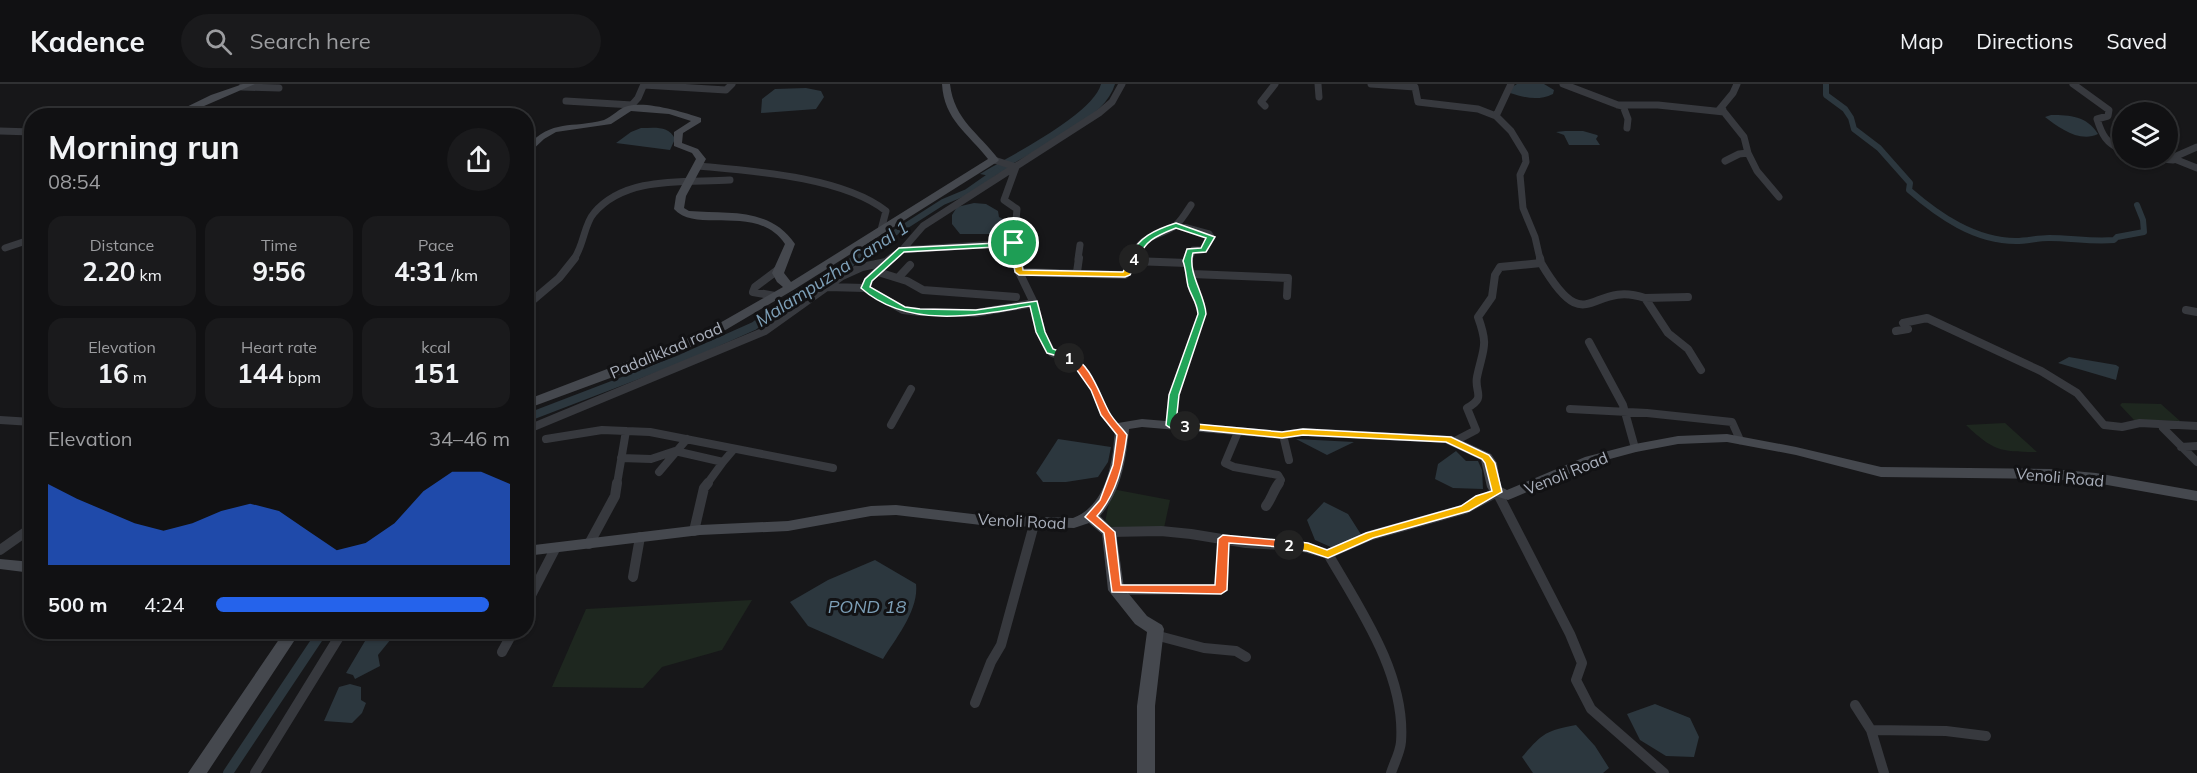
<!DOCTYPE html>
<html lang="en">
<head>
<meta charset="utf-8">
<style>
	:root { --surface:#111113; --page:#1a1a1c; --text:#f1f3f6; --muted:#9c9da0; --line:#303133; --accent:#2563eb }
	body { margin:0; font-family:Mulish,sans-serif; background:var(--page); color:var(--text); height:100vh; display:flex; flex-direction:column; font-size:22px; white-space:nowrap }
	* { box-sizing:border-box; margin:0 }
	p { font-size:20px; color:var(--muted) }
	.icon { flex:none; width:33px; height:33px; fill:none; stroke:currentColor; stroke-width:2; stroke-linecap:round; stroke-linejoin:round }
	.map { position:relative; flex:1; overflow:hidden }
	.sheet { position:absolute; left:24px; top:24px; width:510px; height:531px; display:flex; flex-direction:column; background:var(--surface); border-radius:24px; box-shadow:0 2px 4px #0004,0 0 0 2px var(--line) }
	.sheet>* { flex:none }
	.controls { position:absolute; left:2112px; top:18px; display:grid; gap:12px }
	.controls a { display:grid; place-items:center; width:66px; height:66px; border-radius:50%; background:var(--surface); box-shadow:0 2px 4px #0004,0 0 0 2px var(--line); font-size:30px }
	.pin { position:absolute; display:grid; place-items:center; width:51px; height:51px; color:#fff; margin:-26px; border:3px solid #fff; border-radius:50%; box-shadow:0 2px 6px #0007 }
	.km { position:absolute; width:30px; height:30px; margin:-15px; border-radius:50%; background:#222; color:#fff; font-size:16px; line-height:30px; text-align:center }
	.round { display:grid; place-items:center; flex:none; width:63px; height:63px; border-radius:32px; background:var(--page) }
	.summary { display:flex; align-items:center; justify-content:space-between; height:102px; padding:0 24px }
	h1 { font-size:33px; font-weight:700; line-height:45px }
	.metrics { display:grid; grid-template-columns:repeat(3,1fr); gap:9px; height:102px; padding:6px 24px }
	.metrics div { display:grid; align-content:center; border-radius:15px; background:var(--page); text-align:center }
	.metrics b { font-size:26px; font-weight:700 }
	.metrics small { font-size:16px; font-weight:400 }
	.metrics p { font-size:16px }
	.chart { height:168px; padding:12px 24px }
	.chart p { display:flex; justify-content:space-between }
	.chart svg { width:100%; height:108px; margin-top:6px; fill:var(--accent); opacity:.7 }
	ul { padding:0 24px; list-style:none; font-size:20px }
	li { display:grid; grid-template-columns:96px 72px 1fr; align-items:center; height:45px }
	li i { height:15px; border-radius:8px; background:var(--accent) }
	header { display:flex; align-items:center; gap:36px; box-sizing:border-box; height:84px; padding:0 30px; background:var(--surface); border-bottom:2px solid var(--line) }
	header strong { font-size:28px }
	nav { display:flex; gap:33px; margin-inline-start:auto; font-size:21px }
	.search { width:420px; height:54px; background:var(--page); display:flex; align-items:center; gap:15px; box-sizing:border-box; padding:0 21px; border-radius:33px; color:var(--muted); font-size:22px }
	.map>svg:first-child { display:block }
	.green { fill:#1e271f }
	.water { fill:#2c373e }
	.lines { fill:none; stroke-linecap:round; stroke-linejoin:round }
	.canal-far2 { stroke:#2c373e; stroke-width:6 }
	.canal-far1 { stroke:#2c373e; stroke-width:8 }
	.canal { stroke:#2c373e; stroke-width:10 }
	.street-far2 { stroke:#37393e; stroke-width:7 }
	.street-far1 { stroke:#37393e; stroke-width:8 }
	.street { stroke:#37393e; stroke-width:10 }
	.secondary { fill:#45484e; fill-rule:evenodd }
	.split-1 { fill:#22a559; stroke:#fff; stroke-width:1.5 }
	.split-2 { fill:#f0652b; stroke:#fff; stroke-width:1.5 }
	.split-3 { fill:#f5b400; stroke:#fff; stroke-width:1.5 }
	.split-4 { fill:#22a559; stroke:#fff; stroke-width:1.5 }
	.split-5 { fill:#f5b400; stroke:#fff; stroke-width:1.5 }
	.labels { text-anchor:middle; stroke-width:6; stroke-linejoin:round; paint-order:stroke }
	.street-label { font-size:16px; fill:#a8aeba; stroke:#121214 }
	.water-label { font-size:18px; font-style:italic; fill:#7d9fb7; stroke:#121214 }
</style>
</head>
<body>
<header>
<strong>Kadence</strong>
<div class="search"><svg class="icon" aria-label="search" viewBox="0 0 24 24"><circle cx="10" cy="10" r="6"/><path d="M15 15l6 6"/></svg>Search here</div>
<nav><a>Map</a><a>Directions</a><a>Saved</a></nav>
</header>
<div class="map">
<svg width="2197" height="689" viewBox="0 0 2197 689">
	<rect width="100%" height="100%" fill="#171719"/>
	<path class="green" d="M2122 319 2161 320 2180 337 2134 336 2120 321Z
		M2005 339 2037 368C2001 368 1993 367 1966 341Z
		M1112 405 1170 416 1164 444 1110 445 1105 438Z
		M752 516 722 566 662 583 643 604 552 603 586 525Z"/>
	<path class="water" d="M1101 0H1115C1105 35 1042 63 1012 80 1002 91 993 93 980 90 1009 72 1093 31 1101 0Z
		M1517 0H1544L1554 6 1553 10C1538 17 1526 14 1510 9L1512 3Z
		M806 4 821 7 824 13 816 25 761 29 762 15 775 5Z
		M2051 31C2070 31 2087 32 2098 50 2080 59 2059 44 2045 33Z
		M641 44C654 44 669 41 675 55L670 66 616 59 631 48Z
		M1565 47H1583L1597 51 1598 52 1596 55 1600 61H1569L1564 51 1556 48Z
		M974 119 986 120 998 127 999 133 1010 139V147L994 150H960L952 140V131L957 123Z
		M2069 273 2116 281 2119 283 2116 296 2058 279Z
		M1058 355 1111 363 1108 378 1098 393 1066 398H1043L1036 389Z
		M1296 355 1354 358 1327 371Z
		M1456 367 1466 377H1478L1482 386 1483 405 1453 404 1435 395 1438 380Z
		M1324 418 1348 430 1362 452 1333 464 1315 456 1307 436Z
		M875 476 916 500C919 526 896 554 883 575L808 542 790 518 828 496Z
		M379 550H386L391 555 378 571 380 582 355 595 353 591 346 589 368 552Z
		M350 600 361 603V616L366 619 362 629 352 639 324 637 339 603Z
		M1655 620 1690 634 1699 653 1694 673 1666 672 1640 656 1627 630Z
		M1576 641 1595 662 1609 684 1603 689H1533L1522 673C1543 649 1545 647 1576 641Z"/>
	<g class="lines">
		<path class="canal-far2" d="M1826 0V11L1845 25 1851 34 1854 45 1879 64 1910 99 1909 106C1939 132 1975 157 2016 157 2027 157 2038 154 2049 154 2071 154 2092 158 2114 156L2117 153 2144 148 2143 136 2137 121
			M854 175 943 118 967 108 997 87"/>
		<path class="canal-far1" d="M526 334 680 275 754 242 793 213 844 185 856 174"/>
		<path class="canal" d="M228 689 322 548"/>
		<path class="street-far2" d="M1318 0 1319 13
			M1371 0 1415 3 1418 18 1478 25 1496 32
			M1511 0 1496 32 1511 47 1525 70 1526 78 1520 91 1523 124 1535 153 1540 175
			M1563 0 1618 21H1658L1724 28 1744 53 1748 69 1757 87 1779 113
			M2073 0 2109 26 2108 32 2097 35C2102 51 2106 59 2122 66
			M644 1 726 6 732 0
			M242 3 279 4
			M566 17 632 21
			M1618 21 1623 22 1628 35 1627 44
			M1265 22 1261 18 1275 0
			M629 24 638 14 644 0
			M1723 26H1719L1733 9 1737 0
			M0 47 32 48
			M2197 63 2172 74 2197 84
			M2150 74 2173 76
			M994 76 1016 83
			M1725 77 1739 70 1748 69
			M699 82C753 87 843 93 886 127L881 146
			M1016 83 1004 116 1017 125 1014 159 1017 175
			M1176 141 1209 150 1211 153 1203 166H1193L1189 175
			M5 164 32 155
			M901 166 1014 159
			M574 175C584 161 584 140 594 129 626 91 686 99 730 96
			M889 175 903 165 923 142 1099 29 1112 18 1122 0
			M1078 175 1080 161
			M1133 175C1139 149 1160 154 1176 141 1182 136 1187 127 1191 121"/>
		<path class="street-far1" d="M1017 174 1019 188 1034 219 1041 248 1052 269 1076 277 1095 306 1105 331 1122 351
			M1133 177 1187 179
			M886 178 868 196 865 204 903 226 920 228 976 229 1034 219
			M1541 179C1588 259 1589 195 1645 214L1668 249 1688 265 1701 286
			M878 188 907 197 923 206 1016 213
			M1019 188 1125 191 1134 174
			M1077 188 1079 174
			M1192 190 1288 194 1287 212
			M898 194 910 181
			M827 203 865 204
			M775 212 753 208 755 203 779 185
			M1645 214 1688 213
			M526 222 559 194 575 174
			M2186 226 2197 228
			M1896 247 1908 245 1903 239 1927 234 2041 287 2077 309 2104 341 2122 343 2140 339 2197 342
			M1589 258 1623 321 1635 364
			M1570 325 1647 329 1732 338 1740 356
			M0 336 32 338
			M891 341 911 305
			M1171 341 1174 311 1202 230 1189 187V174
			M2163 344 2197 378
			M526 346 765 247 842 192 862 183 886 178 891 174
			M1238 348 1225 379 1234 383 1278 391 1281 396 1278 400
			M1283 351 1289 376
			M546 355 602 346 650 348 833 384
			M1453 358 1476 346 1467 324C1487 313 1474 309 1477 293 1483 264 1489 263 1478 233L1492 213 1495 191 1500 183 1541 179 1540 174
			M2181 363 2197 362
			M621 374 651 375 675 367 723 378 734 365
			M659 388 687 355
			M617 400 626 347
			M707 400 723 378"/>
		<path class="street" d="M1266 422C1272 414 1273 407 1279 399
			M694 447 704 404 708 399
			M1109 448 1161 447 1191 450 1246 459 1300 462 1328 470C1360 525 1406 591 1401 658 1400 669 1394 679 1391 689
			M589 460 615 412 617 399
			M0 466 27 447 32 446
			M1328 470 1369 452 1465 425 1497 408 1570 550 1582 579 1576 596 1591 625 1664 689
			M633 493 640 453
			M1116 506 1221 505 1223 455
			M526 521 555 465
			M1155 551 1204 564 1236 567 1246 573
			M502 568 513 548
			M975 619 991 578 1001 561 1035 437
			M1855 621 1871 646 1884 689
			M1871 646 1946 647 1986 652
			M255 689 342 548"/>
		<path class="secondary" d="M243 0H255L181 32H168L211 11Z
			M942 0H950C954 36 979 49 999 76L997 78 795 205 712 254 662 275 526 325V316L704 248 783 203 777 198 772 189 785 160C756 118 698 151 674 125L676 112 696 75 692 69 674 62V48L691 37 669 30 631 27 611 40 556 48 544 55 526 72V63C553 34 571 45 604 36 612 33 619 24 628 22 647 17 683 28 701 34V38L683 49 682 59 698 65 706 75 686 112 684 124 689 127C728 130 770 123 795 160L784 189 791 198 988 75C968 49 944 36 942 0Z
			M1142 335 1283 347 1303 344 1452 352 1491 370 1497 379 1501 403 1507 406 1585 373 1635 360 1678 352 1727 350 1796 363 1881 383 2050 385 2096 389 2197 407V417L2096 399 2050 395 1881 393 1796 371 1727 358 1678 360 1636 368 1595 379 1513 414 1508 416 1492 411 1487 403 1481 376 1445 359 1303 352 1283 355 1142 343 1129 345C1126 377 1121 408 1100 432L1116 448 1124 504 1147 532 1162 541 1164 545 1155 622V689H1137V622L1147 548 1135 540 1108 506 1102 450 1089 439 1074 444 981 441 896 431 871 432 788 447 700 451 526 472V462L700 441 788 437 871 422 896 421 981 431 1073 434C1100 424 1109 394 1113 367 1114 358 1114 347 1118 339Z
			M0 475 32 478V489L0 485Z
			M284 548H300L207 689H188Z"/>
	</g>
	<path class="split-1" d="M1017 158 1018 159 1014 162 904 168 872 197 870 203 905 223 920 225 976 226 1037 217 1045 248 1053 265 1072 272V276L1047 269 1036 248 1030 222C975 232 907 245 861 204L865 195 899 164Z"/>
	<path class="split-2" d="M1069 271C1091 279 1099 310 1109 328 1114 337 1122 344 1127 351 1123 381 1117 409 1097 432L1115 448 1121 501H1215L1218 455 1223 451 1289 457 1293 458V464L1229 459 1227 506 1221 510 1112 508 1104 449 1085 433 1100 416 1113 381 1117 351 1101 331 1091 306 1072 279 1065 274Z"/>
	<path class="split-3" d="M1185 339 1282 348 1303 345 1451 353 1489 371 1495 379 1502 408 1469 427 1373 454 1328 474 1307 467 1285 464 1283 461 1289 457 1308 459 1327 466 1366 449 1461 422 1476 412 1492 407 1485 379 1482 375 1446 358 1303 351 1282 354 1181 344 1180 342Z"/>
	<path class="split-4" d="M1176 139 1215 153 1206 168 1193 169C1187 188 1205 211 1206 230L1179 311 1176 339 1188 340 1190 342C1184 347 1171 346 1166 341L1169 311 1198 230C1197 218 1191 212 1188 202 1186 193 1186 185 1183 177L1187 165 1201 164 1206 154 1176 144C1156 152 1145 156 1137 177L1130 175C1135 154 1157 145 1176 139Z"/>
	<path class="split-5" d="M1014 157 1018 159 1023 186 1123 188 1131 173 1138 175 1130 191 1125 193 1019 191 1015 188 1010 159Z"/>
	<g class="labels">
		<g class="street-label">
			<text transform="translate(666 266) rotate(-23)" y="6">Padalikkad road</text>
			<text transform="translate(1566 389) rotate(-22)" y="6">Venoli Road</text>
			<text transform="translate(2060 393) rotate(5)" y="6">Venoli Road</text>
			<text transform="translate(1022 437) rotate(3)" y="6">Venoli Road</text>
		</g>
		<g class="water-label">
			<text transform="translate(832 190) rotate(-33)" y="6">Malampuzha Canal 1</text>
			<text x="867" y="529">POND 18</text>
		</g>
	</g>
</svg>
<div class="controls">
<a><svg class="icon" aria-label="layers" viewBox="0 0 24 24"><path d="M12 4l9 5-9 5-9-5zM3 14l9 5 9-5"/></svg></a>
</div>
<div class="pin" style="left:1014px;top:159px;background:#1e9e55"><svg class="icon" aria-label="arrive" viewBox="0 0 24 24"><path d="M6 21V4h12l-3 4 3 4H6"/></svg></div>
<b class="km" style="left:1069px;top:274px">1</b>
<b class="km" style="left:1289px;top:461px">2</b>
<b class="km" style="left:1185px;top:342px">3</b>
<b class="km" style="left:1134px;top:175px">4</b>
<section class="sheet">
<div class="summary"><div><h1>Morning run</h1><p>08:54</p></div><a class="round"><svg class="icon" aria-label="share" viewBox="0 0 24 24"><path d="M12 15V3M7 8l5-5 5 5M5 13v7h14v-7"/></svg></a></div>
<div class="metrics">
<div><p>Distance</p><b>2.20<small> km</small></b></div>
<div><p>Time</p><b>9:56</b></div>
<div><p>Pace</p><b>4:31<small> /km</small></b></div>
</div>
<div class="metrics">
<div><p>Elevation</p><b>16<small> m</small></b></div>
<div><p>Heart rate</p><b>144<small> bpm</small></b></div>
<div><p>kcal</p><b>151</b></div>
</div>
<div class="chart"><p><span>Elevation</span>34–46 m</p>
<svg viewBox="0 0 160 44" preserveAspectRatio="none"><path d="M0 44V11L10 17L20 22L30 27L40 30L50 27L60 22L70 19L80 22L90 30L100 38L110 35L120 27L130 14L140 6L150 6L160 11V44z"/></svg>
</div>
<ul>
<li><b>500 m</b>4:24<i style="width:93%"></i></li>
</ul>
</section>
</div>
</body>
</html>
